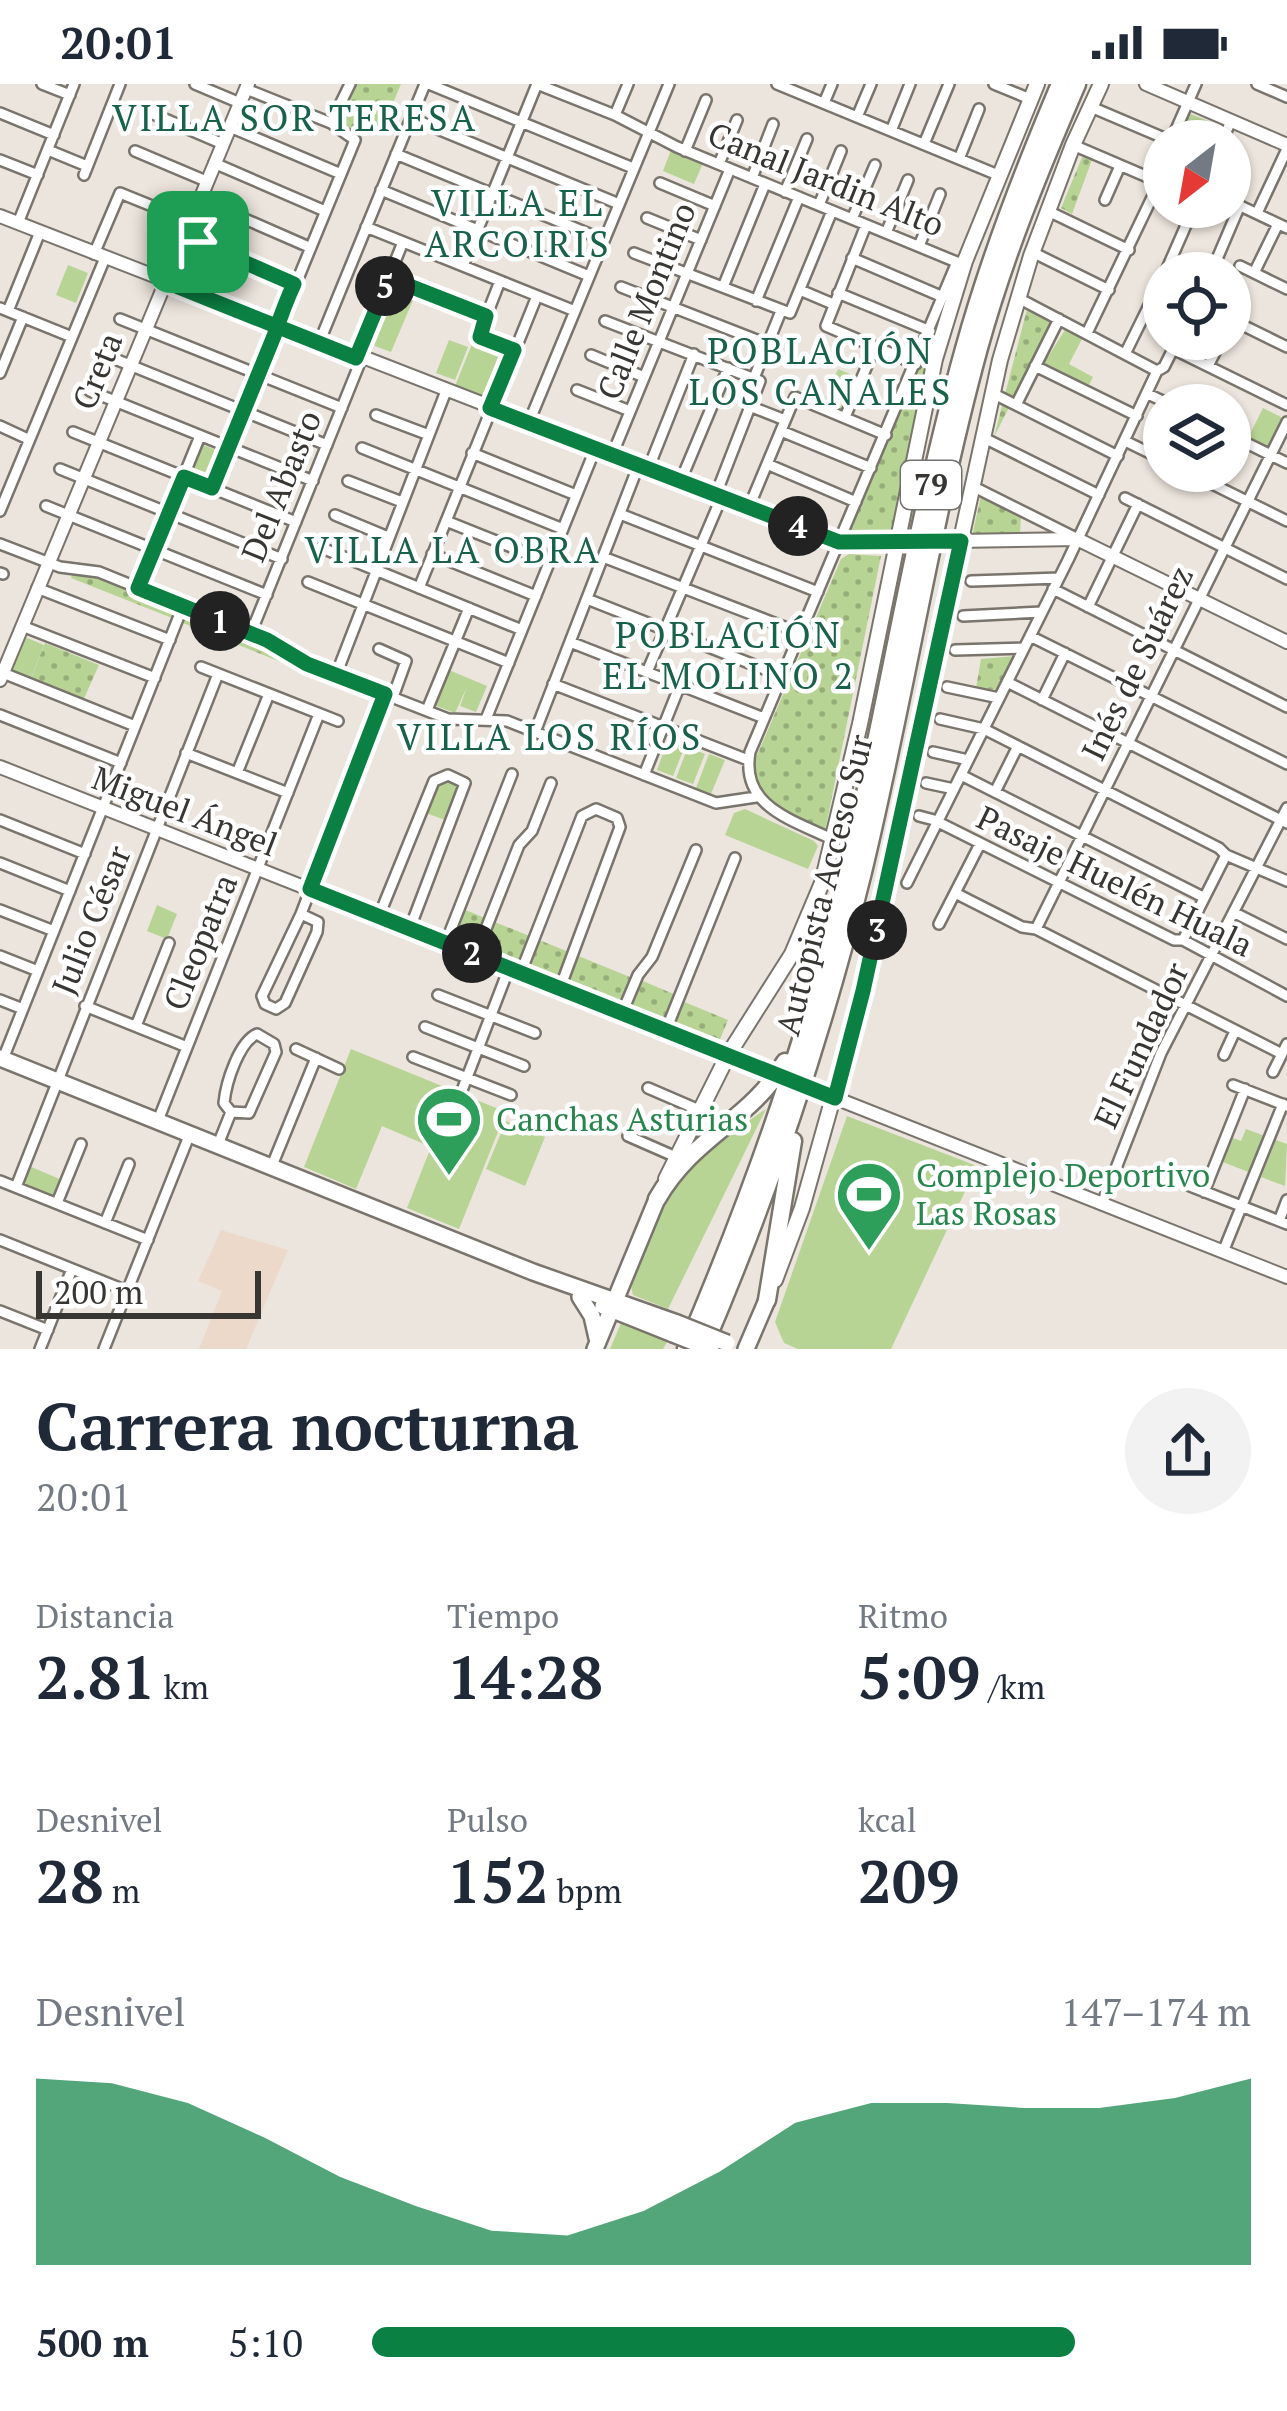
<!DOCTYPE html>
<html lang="es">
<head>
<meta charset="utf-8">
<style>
	:root { --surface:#fff; --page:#f2f2f3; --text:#1f2937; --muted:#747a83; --accent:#0b8043 }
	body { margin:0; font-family:"PT Serif",serif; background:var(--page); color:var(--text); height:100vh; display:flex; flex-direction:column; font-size:45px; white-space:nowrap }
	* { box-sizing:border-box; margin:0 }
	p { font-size:39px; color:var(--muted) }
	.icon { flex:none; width:66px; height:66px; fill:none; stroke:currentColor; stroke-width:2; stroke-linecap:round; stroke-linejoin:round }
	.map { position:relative; height:1265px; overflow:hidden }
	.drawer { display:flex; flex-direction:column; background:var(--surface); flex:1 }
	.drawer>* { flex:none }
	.needle { width:78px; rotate:211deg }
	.controls { position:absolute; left:1143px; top:36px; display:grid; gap:24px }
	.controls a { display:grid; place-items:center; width:108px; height:108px; border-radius:50%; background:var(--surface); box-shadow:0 3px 9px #0004; font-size:60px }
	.scale { position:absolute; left:36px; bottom:30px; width:225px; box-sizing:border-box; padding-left:12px; border:6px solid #383633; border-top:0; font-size:33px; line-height:42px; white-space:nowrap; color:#383633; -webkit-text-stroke:9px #fff; paint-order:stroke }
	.pin { position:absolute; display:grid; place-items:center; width:102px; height:102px; color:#fff; margin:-51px; border-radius:24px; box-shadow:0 6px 18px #0006 }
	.km { position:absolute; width:60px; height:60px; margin:-30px; border-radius:50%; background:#222; color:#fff; font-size:33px; line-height:60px; text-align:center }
	.round { display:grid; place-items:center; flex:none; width:126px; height:126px; border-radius:63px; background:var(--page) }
	.head { display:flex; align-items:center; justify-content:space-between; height:204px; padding:0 36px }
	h1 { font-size:66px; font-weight:600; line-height:90px }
	.stats { display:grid; grid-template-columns:repeat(3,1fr); gap:18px; height:204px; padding:12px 36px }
	.stats div { display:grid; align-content:center }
	.stats b { font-size:60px; font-weight:600 }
	.stats small { font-size:33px; font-weight:400 }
	.stats p { font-size:33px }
	.chart { height:336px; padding:24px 36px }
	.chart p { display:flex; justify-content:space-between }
	.chart svg { width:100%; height:216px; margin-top:12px; fill:var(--accent); opacity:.7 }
	ul { padding:0 36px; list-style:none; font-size:39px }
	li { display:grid; grid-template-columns:192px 144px 1fr; align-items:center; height:90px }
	li i { height:30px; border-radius:15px; background:var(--accent) }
	.status { display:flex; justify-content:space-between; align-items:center; height:84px; padding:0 60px; background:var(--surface); direction:ltr }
	.status svg { height:33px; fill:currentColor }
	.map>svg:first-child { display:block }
	.industrial { fill:#ecd9c9 }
	.grass { fill:#b7d495 }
	.park { fill:url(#park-dots) }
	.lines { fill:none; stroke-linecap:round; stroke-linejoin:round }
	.minor-casing { stroke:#79746c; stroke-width:14 }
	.tertiary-casing { stroke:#79746c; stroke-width:16 }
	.secondary-casing { stroke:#79746c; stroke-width:18 }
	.primary-casing { stroke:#79746c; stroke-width:20 }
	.motorway-casing { stroke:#79746c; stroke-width:21 }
	.minor { stroke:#fff; stroke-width:9 }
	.tertiary { stroke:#fff; stroke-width:12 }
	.secondary { stroke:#fff; stroke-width:14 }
	.primary { stroke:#fff; stroke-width:15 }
	.motorway { stroke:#fff; stroke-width:16 }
	.tertiary-bridge-casing { stroke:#79746c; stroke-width:16; stroke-linecap:butt }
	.primary-bridge-casing { stroke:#79746c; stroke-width:20; stroke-linecap:butt }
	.tertiary-bridge { stroke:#fff; stroke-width:12 }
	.primary-bridge { stroke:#fff; stroke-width:15 }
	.route-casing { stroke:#fff; stroke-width:24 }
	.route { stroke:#0b8043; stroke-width:15 }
	.labels { text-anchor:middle; stroke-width:9; stroke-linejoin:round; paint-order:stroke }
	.shield { fill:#fff; stroke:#747270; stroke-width:3 }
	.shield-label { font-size:30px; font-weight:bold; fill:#383633 }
	.street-label { font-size:33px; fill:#383633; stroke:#fff }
	.leisure-label { font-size:33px; fill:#27864d; stroke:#fff; text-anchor:start }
	.neighbourhood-label { font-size:36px; letter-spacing:3px; fill:#18614a; stroke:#fff }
</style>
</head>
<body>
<div class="status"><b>20:01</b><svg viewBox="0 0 49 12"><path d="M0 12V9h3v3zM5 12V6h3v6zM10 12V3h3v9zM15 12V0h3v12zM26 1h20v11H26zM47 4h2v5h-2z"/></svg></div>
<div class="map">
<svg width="1287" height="1265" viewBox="0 0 1287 1265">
	<defs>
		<pattern id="park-dots" width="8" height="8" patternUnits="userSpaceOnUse" patternTransform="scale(3)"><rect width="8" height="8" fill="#b7d495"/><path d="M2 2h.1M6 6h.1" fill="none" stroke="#96ad7a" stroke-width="1.8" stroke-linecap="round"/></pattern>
	</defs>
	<rect width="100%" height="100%" fill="#ece5dd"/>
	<path class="industrial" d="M221 1146 288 1166 246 1265H199L222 1207 198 1197Z"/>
	<path class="grass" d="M671 66 703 79 694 100 663 87Z
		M68 181 88 189 76 219 56 211Z
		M394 200 416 209 391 268 372 261Z
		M1065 246 1082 255 1069 280 1093 293 1089 301 1044 279Z
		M474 255 511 271 492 317 455 302Z
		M449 256 468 263 455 296 436 289Z
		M838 285 857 293 843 327 824 319Z
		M1263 324 1283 334 1268 363 1248 354Z
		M203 361 223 369 210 398 191 390Z
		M25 553 44 561 31 594 11 586Z
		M449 586 487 602 476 628 460 622 467 603 455 629 434 621Z
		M668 656 685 662 673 692 657 686Z
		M688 663 705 670 693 700 676 694Z
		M709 670 725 676 711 710 696 704Z
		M444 694 458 703 445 736 426 729 439 695Z
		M745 725 814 757 818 762 808 785 725 751 734 729Z
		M157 821 177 830 167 855 147 847Z
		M351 965 506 1028 459 1145 407 1124 431 1063 382 1042 356 1105 304 1083Z
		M766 1025 668 1225 633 1211 630 1199 654 1149 651 1147 691 1076Z
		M847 1032 977 1082 891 1265H798L784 1259 775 1238Z
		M506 1037 545 1053 525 1102 486 1085Z
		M1246 1045 1265 1052 1251 1089 1220 1077 1230 1053 1241 1057Z
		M1276 1056 1287 1060 1285 1102 1261 1093Z
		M29 1082 62 1096 54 1116 21 1102Z
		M621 1239 667 1258 663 1265H610Z"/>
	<path class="park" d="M355 0H401L380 50 365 43 361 51 338 42Z
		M1186 28 1225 44 1219 57H1174Z
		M1083 71 1092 76 1072 130 1061 124Z
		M1027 225 1053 238 994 353Z
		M932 255 891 456 845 455Z
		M981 412 1021 431 1020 452H972Z
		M849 470 881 472 825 747C788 728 755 723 755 676L841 475Z
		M72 490H91L176 524 172 534 71 494Z
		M187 529 270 562 291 582 183 539Z
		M45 559 99 581 82 619 30 597Z
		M1016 572 999 606 976 604 981 575Z
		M463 825 630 893 619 921 451 853Z
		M638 895 676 911 663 937 627 922Z
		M682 917 728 936 718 960 673 942Z"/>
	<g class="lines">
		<defs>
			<path id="minor" d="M42 0 70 11
				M195 0 240 19
				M429 0 633 84
				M777 0 998 91
				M994 0 1030 15
				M1257 0 1287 13
				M824 19 832 0
				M1091 23 1171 57 1196 0
				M0 29 54 51
				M151 29 223 60
				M615 31 628 0
				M857 33 871 0
				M411 34 619 120
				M331 39 350 0
				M230 43 341 90
				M891 47 910 0
				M1222 57 1231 37
				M924 60 949 0
				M1073 61 1164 100
				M48 66 87 82
				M135 67 206 97
				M685 67 706 16
				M396 70 604 156
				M959 75 979 25
				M0 76 38 91
				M214 79 325 127
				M719 80 737 36
				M84 91 120 0
				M752 94 773 40
				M1154 97 1164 74
				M660 99 715 122
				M381 106 589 192
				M785 108 807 55
				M199 115 309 163
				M1105 116 1120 82
				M1230 117 1287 144
				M819 121 841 67
				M1048 127 1129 166
				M1257 129 1287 65
				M647 134 701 156
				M852 135 875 81
				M18 139 74 0
				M866 141 826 242 916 280
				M366 143 575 227
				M886 149 908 96
				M183 152 294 200
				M919 162 940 110
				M1032 168 1109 206
				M634 169 790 229 832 127
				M94 170 120 109 189 137
				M852 174 943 213
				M463 182 537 0 615 31 677 63 959 179
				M1240 182 1287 205
				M1165 189 1194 123
				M1211 189 1240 121
				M1254 189 1278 140
				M389 194 486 233
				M500 197 479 251 514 267
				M621 203 767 260
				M723 203 765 100
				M800 206 833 220
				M838 209 930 247
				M1018 214 1157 287
				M756 217 799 113
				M0 224 72 253
				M8 227 40 148
				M120 235 342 324
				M1230 235 1287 263
				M605 237 760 297 716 410
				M1087 249 1159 99
				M319 259 425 0
				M1173 265 1287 321
				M1126 268 1164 191
				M105 271 327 361
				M591 271 644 293
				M356 274 403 158
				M1035 282 1137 332
				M1208 282 1222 255
				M0 289 23 233
				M754 294 781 227
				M577 306 630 327
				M90 307 313 397
				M992 309 1118 372
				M1148 310 1171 321
				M1016 321 1059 235
				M752 323 785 336
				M376 331 429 351
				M845 333 875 263
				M529 338 669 0
				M0 342 28 355
				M781 347 871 384
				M73 348 296 438
				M1230 351 1287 379
				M982 353 1099 411
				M1125 357 1164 376
				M362 364 563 445
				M472 369 576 411
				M613 369 730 85
				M767 380 856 418
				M649 383 694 270
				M60 385 282 475
				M1186 387 1287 437
				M681 396 728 284
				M348 397 402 418
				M972 402 1074 453
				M212 404 355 56 331 39 246 5
				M1125 414 1287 495
				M46 422 267 511
				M749 423 795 313 886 351
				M0 427 105 174
				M620 430 818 508
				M335 431 388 453
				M446 437 549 478
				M0 460 60 483 99 488 267 556 307 580 448 635 507 637 716 719 756 713
				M322 464 522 546
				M432 470 536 512
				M603 473 800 549
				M0 489 3 490
				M971 497 1059 494
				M308 498 509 579
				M37 504 170 556
				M138 504 200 352
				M419 504 537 212
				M1053 505 1287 623
				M587 515 782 592
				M1088 523 1138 420
				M963 532 1042 528
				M22 542 155 594
				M251 549 361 276
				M1030 552 1287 680
				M570 558 764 634
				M379 565 406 577 393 613
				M955 566 1024 564
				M201 583 338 637
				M647 588 722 412
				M3 589 135 642
				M336 591 446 307
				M1007 598 1287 739
				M553 600 748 676
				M947 603 999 614
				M1042 616 1065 569
				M427 626 469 524
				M0 631 121 679
				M486 635 596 363
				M940 635 984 645 1219 764 1226 771 1287 797
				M535 648 639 380
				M933 668 968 676
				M186 669 288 709
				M237 689 269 610
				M644 691 680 601
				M961 691 1203 813
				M926 699 954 705
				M995 708 1018 662
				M919 732 934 736 1174 856H1183L1287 912
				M0 736 85 770
				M834 756C793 736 740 723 750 668L957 178
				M0 779 70 807
				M907 799 1068 476 1157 287 1164 283 1178 255
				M955 809 1022 843 1036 845 1282 970
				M0 826 54 847
				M1235 829 1287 855
				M301 830 385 609
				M301 830 318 838 317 848 285 919 276 925 265 920 262 912Z
				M379 832 434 697 448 691 465 699 410 844
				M939 840 980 760
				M1036 845 1287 338
				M1183 856 1226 771
				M446 858 512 690
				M476 870 519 761 532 747 551 699
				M0 872 38 887
				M521 888 582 732 596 725 617 734 620 743 560 904
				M438 911 535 949
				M0 916 23 925
				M85 922 187 963
				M622 929 638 891 652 873 696 766
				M136 942 169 859
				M425 943 524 982
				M666 946 735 774
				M296 965 339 985
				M1224 971 1235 947
				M413 973 511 1011
				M3 975 183 522
				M1273 988 1287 960
				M1233 1001 1287 1022
				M648 1004 699 1026
				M461 1009 509 884
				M157 1039 319 630
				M628 1052 676 1073
				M217 1063 231 1028 224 1019C226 998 239 958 257 950L274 960 276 968 249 1029 231 1028
				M271 1084 316 974
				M0 1097 148 1156
				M1190 1102 1287 1140
				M16 1103 218 590
				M1204 1108 1245 1005
				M57 1119 81 1060
				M1102 1120 1161 969 1287 724
				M1279 1137 1287 1116
				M105 1139 129 1080
				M0 1156 127 1207
				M1223 1168 1283 1020
				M0 1227 48 1246
				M40 1265 72 1185
				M104 1265 189 1052"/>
			<path id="tertiary" d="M1146 0 1287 61
				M0 132 839 458 901 460
				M956 457 1077 455 1287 558
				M0 596 248 0
				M0 683 762 984
				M825 1010 1287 1193"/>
			<path id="secondary" d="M666 1095 728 971 792 870 822 799 860 640 935 275 965 177 1037 0
				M775 1196 802 1124 863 907 1000 276 1031 172 1073 61 1101 0"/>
			<path id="primary" d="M0 974 533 1188 677 1239
				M580 1213 592 1232 597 1254
				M603 1222 673 1250
				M595 1265 657 1115
				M746 1265 767 1216"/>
			<path id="motorway" d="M657 1115C694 1051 749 1038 785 978
				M767 1216 793 1057
				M704 1262C770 1108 823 950 863 788 905 614 932 436 979 264 1004 173 1040 86 1077 0
				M686 1265C754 1106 812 942 851 773 890 604 917 432 964 265 989 174 1023 87 1060 0"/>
		</defs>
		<use href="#minor" class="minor-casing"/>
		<use href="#tertiary" class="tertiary-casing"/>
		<use href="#secondary" class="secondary-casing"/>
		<use href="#primary" class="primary-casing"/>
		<use href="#motorway" class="motorway-casing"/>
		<use href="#minor" class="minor"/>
		<use href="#tertiary" class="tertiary"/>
		<use href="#secondary" class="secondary"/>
		<use href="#primary" class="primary"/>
		<use href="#motorway" class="motorway"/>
		<defs>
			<path id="tertiary-bridge" d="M901 460 956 457
				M762 984 823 1009"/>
			<path id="primary-bridge" d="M677 1239 727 1259
				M673 1250 711 1265"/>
		</defs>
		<use href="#tertiary-bridge" class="tertiary-bridge-casing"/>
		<use href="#primary-bridge" class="primary-bridge-casing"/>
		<use href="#tertiary-bridge" class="tertiary-bridge"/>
		<use href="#primary-bridge" class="primary-bridge"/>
	</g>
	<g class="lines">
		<defs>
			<path id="route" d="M198 158 294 200C286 217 280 234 274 252L212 404 184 393 138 504 267 556 307 580 385 610 310 805 835 1014 863 907 961 457 839 458 490 324 514 266 480 253 486 232 389 194 356 274C292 248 227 223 164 197L183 152 198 158"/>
		</defs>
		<use href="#route" class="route-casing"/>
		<use href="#route" class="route"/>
	</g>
	<defs>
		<symbol id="stadium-pin" viewBox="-11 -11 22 30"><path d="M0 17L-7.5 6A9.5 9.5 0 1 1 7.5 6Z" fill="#2e9e5b" stroke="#fff"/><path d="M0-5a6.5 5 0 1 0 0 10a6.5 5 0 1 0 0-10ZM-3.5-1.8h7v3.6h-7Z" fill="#fff"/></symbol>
	</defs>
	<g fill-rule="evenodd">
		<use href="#stadium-pin" x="411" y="997" width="76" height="104"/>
		<use href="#stadium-pin" x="831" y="1072" width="76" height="104"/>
	</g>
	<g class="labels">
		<rect class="shield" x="901" y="377" width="60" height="48" rx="9"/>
		<g class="shield-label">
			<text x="931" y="411">79</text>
		</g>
		<g class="street-label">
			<text transform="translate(826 95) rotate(22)" y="12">Canal Jardin Alto</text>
			<text transform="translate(646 217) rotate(-68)" y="12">Calle Montino</text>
			<text transform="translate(97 287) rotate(-68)" y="12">Creta</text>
			<text transform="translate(281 402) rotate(-68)" y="12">Del Abasto</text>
			<text transform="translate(1137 579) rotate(-64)" y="12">Inés de Suárez</text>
			<text transform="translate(185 727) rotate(21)" y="12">Miguel Ángel</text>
			<text transform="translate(1115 797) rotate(26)" y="12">Pasaje Huelén Huala</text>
			<text transform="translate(824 801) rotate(-76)" y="12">Autopista Acceso Sur</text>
			<text transform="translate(91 836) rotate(-68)" y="12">Julio César</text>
			<text transform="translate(200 858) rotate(-68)" y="12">Cleopatra</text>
			<text transform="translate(1141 961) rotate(-65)" y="12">El Fundador</text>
		</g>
		<g class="leisure-label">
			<text x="496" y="1047">Canchas Asturias</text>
			<text x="916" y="1103">Complejo Deportivo<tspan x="916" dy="38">Las Rosas</tspan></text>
		</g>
		<g class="neighbourhood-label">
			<text x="295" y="47">VILLA SOR TERESA</text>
			<text x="518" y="132">VILLA EL<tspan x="518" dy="41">ARCOIRIS</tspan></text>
			<text x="821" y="280">POBLACIÓN<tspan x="821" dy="41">LOS CANALES</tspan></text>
			<text x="453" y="479">VILLA LA OBRA</text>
			<text x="729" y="564">POBLACIÓN<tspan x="729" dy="41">EL MOLINO 2</tspan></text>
			<text x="550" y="666">VILLA LOS RÍOS</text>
		</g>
	</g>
</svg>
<div class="controls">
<a><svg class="needle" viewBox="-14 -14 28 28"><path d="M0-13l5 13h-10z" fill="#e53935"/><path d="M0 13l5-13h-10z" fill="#747a83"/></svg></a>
<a><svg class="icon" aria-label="locate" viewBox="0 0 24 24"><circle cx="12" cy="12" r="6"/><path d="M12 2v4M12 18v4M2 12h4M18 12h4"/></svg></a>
<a><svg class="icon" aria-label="layers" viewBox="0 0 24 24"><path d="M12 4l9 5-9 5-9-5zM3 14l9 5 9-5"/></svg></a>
</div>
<div class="scale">200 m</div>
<div class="pin" style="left:198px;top:158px;background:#1e9e55"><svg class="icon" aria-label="arrive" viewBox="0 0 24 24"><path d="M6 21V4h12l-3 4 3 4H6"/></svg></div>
<b class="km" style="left:220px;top:537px">1</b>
<b class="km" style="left:472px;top:869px">2</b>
<b class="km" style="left:877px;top:846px">3</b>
<b class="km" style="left:798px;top:442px">4</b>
<b class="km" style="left:385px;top:202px">5</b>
</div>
<section class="drawer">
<div class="head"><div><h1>Carrera nocturna</h1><p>20:01</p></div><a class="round"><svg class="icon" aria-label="share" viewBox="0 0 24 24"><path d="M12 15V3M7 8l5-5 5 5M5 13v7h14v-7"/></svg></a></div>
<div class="stats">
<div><p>Distancia</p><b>2.81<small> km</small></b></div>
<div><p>Tiempo</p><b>14:28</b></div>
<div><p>Ritmo</p><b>5:09<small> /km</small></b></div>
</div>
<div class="stats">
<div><p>Desnivel</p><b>28<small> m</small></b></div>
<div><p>Pulso</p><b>152<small> bpm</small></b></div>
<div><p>kcal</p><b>209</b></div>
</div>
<div class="chart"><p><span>Desnivel</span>147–174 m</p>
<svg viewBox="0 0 160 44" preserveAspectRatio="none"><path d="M0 44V6L10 7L20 11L30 18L40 26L50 32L60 37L70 38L80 33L90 25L100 15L110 11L120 11L130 12L140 12L150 10L160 6V44z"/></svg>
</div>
<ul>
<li><b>500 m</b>5:10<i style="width:80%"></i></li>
</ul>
</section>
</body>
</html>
